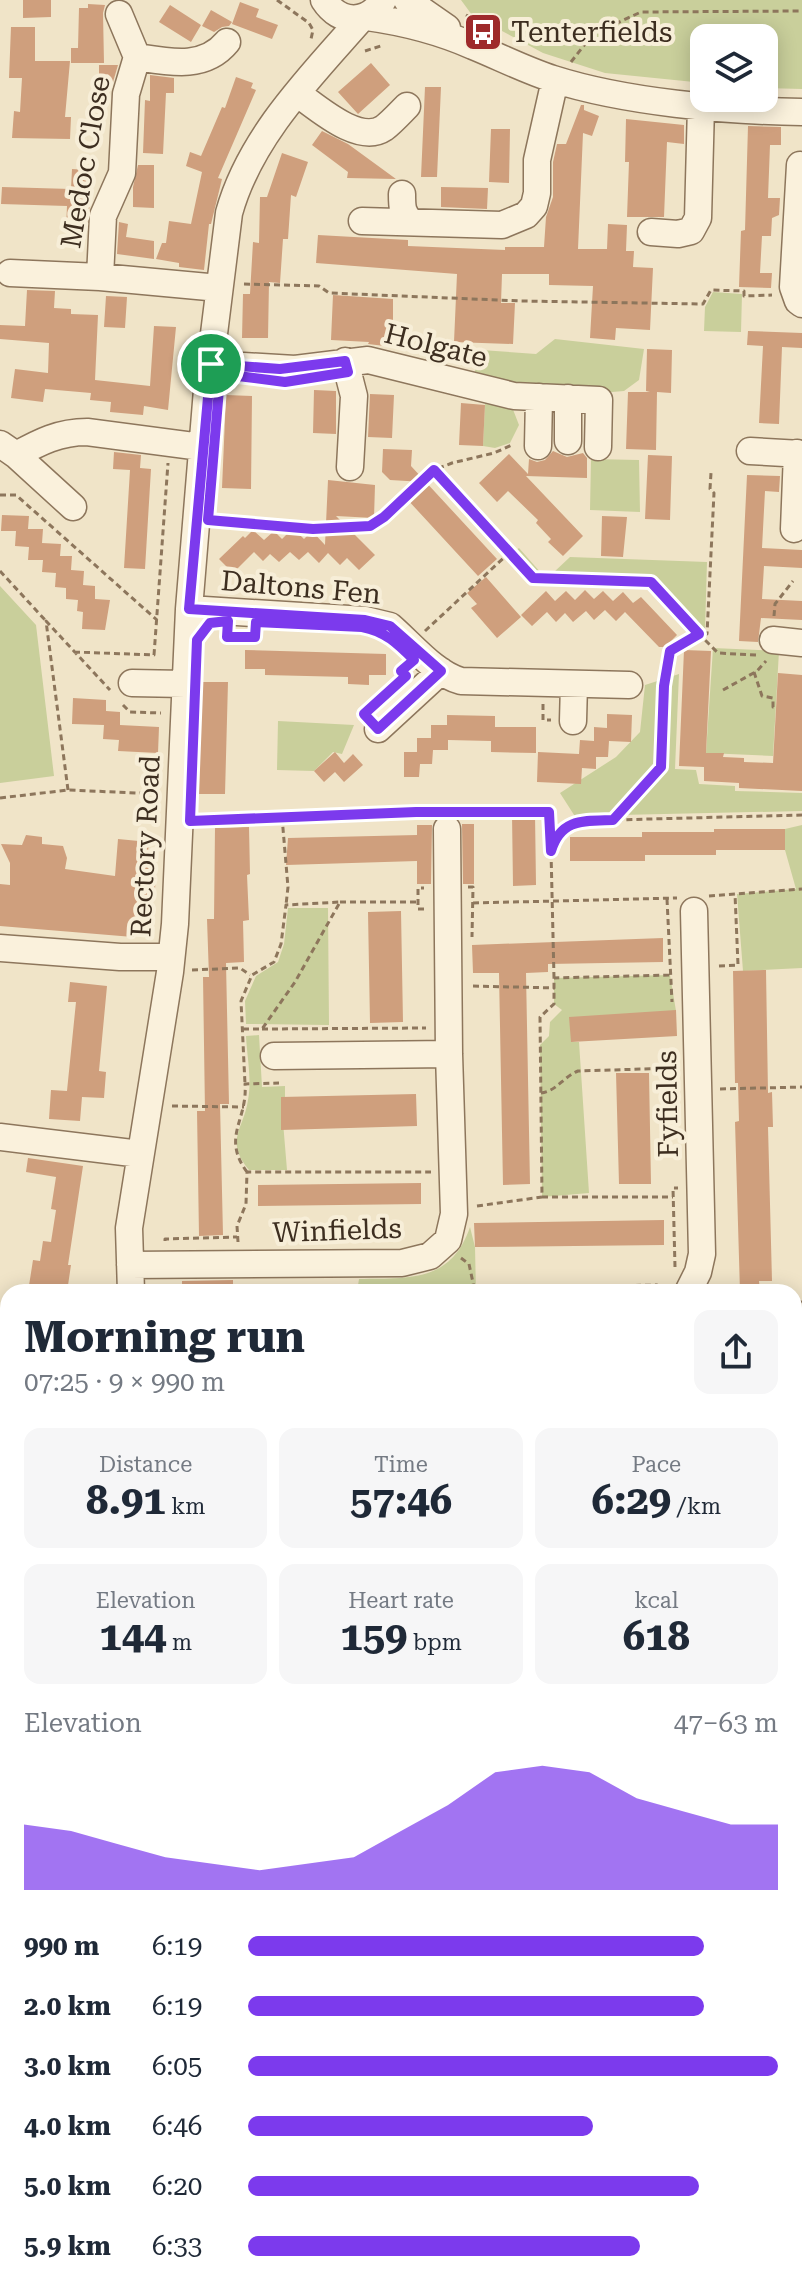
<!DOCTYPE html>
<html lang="en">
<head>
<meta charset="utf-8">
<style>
	:root { --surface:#fff; --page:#f6f6f7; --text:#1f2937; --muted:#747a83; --accent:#7c3aed }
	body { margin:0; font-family:"Roboto Serif",serif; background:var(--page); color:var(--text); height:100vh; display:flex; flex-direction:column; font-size:30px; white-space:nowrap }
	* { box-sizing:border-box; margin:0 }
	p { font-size:26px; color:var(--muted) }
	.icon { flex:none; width:44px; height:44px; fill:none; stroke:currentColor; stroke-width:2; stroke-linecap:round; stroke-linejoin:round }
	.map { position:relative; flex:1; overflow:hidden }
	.panel { position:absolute; left:0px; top:1284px; width:802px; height:1010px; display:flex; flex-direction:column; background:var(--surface); border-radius:24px 24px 0 0; box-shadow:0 4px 20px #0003 }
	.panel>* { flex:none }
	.tools { position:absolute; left:690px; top:24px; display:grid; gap:16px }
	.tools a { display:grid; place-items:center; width:88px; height:88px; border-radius:16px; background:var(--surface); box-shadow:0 4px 20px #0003; font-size:40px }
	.pin { position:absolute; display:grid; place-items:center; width:68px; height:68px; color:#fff; margin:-34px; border:4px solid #fff; border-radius:50%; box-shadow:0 2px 8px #0007 }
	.round { display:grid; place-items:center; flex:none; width:84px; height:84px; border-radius:16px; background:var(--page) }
	.summary { display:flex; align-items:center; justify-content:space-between; height:136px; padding:0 24px }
	h1 { font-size:44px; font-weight:700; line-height:60px }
	.stats { display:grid; grid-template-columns:repeat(3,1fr); gap:12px; height:136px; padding:8px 24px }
	.stats div { display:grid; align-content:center; border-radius:16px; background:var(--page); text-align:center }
	.stats b { font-size:40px; font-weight:700 }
	.stats small { font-size:22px; font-weight:400 }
	.stats p { font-size:22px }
	.chart { height:224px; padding:16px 24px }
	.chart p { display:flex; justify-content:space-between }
	.chart svg { width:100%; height:144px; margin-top:8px; fill:var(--accent); opacity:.7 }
	ul { padding:0 24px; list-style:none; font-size:26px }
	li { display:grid; grid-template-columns:128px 96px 1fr; align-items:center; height:60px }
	li i { height:20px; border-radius:10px; background:var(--accent) }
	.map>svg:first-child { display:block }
	.green { fill:#c9cf9b }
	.building { fill:#cf9f7d }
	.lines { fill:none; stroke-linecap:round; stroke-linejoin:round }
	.minor-casing { stroke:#8d765c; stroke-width:29 }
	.path { stroke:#8d765c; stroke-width:3; stroke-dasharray:6 4; stroke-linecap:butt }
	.minor { stroke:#faf1dc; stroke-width:26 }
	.route-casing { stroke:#fff; stroke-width:16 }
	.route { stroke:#7c3aed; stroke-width:10 }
	.labels { text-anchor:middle; stroke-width:8; stroke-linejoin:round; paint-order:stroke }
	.poi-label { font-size:28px; fill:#3d2e20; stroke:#f7eed8; text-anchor:start }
	.street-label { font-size:28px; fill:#3d2e20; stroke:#f7eed8 }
</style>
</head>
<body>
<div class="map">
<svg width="802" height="2293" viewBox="0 0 802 2293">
	<rect width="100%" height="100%" fill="#f0e4c8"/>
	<path class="green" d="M461 0H802V89L764 88V38H704V83L605 73 543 53 472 15Z
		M713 292 742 294 741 332 704 331 705 307Z
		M555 339 644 349 639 380 624 391 612 392 473 378 481 350 536 354Z
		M485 404 512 407 519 425 510 443 495 448 483 446Z
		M591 459 639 460 640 512 590 510Z
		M519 548 541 573H553L570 557 707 562 705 630H701L653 578 533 574 514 552Z
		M0 586 36 625 54 776 0 783Z
		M713 648 779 651 773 756 706 753Z
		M679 674 675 769 696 770 699 784 735 786V791L802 793V811L620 815 576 818 560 793 616 757 640 732 645 685Z
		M278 721 354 725 342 754 333 752 314 771 277 770Z
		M802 825V968L743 971 737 894 796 889 785 850V829Z
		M288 908H328L329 1025 246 1024 245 1001 256 976 278 962 284 944Z
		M670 975 676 1011 571 1042H579L589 1193 542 1197 540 1045 549 1036 550 1022 562 1010 554 1004V978Z
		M259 1035 262 1087 285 1086V1097L281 1098 287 1170H249C224 1140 244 1129 248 1100 252 1080 247 1056 246 1036Z
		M470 1227 475 1247 476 1292H357L359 1279C408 1278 451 1283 470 1227Z
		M794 1445H802V1710H794Z
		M0 1511 8 1513V1590L0 1595Z
		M8 1716V1947L1 1927 5 1726Z
		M8 1990V2205L0 2201V2003Z"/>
	<path class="building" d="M23 0H51V17L23 18Z
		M240 2 259 9 256 17 278 25 272 39 232 24Z
		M88 4 105 5 103 13 104 63H71V48H78L79 8H88Z
		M170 5 201 25 191 42 159 22Z
		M211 10 232 22 229 26 222 27 214 32 202 26Z
		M11 27H35V61H70L65 117H71L70 139 12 138 14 111 20 112 22 78H9Z
		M371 63 390 85 358 114 338 92Z
		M99 65H118L111 89H99Z
		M150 75 174 78V93H166L163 154 143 153 145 100 150 101Z
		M236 77 253 83 251 88 256 90 218 178 222 179 211 224H209L204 270 179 267V263L156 259 162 243H166L169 221 191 224 202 172 186 166 190 152 201 156 222 107 225 108Z
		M425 87H441L437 177H421Z
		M581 105H584V110L599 116 592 136 583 133 578 249H607L608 224 627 225 626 251H634L633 267 653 268 650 330 616 328 615 340 590 338 593 286 549 285V274H502L501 303H515L513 344 454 342 457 274 316 263 318 235 408 240V246L505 250V247H544L546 217 553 197V162L557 144H566Z
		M626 119 684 125V144L667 142 664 217H627L629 162H625Z
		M748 126 781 127V145H770L768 198H780L779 215 772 218 771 236H762L760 273H772L771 288 739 287 741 231 745 230Z
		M491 129H510L509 183 489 182Z
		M322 131 348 144 396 179 347 178 348 172 312 145Z
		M282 153 308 162 296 197 291 195 288 239H283L280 283 269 282 268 338H242L243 294H250L253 242 259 243 260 197H267Z
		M138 165H154V208L133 207V187Z
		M72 169 88 170 87 184H93L86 230 66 229 67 206 1 204 2 187 71 189Z
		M441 187 488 188 487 209 441 207Z
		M119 222 128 224 126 237 154 241V259L117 254Z
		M27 290 55 291 54 308 71 309V314L98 315 95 380 150 386 154 326 176 327 168 410 144 406 143 415 110 412 111 402 90 400 91 393 45 389 43 402 11 398 15 369 48 373 49 343 0 339V325L25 326Z
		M333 295 393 299V347L368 344 369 342 331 340Z
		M106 296 127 297 125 328 104 327Z
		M748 331 802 333V348L782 347 779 424 759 423 763 346 747 345Z
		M647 349 672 350 671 393 657 392 656 450 626 449 628 392H650L646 391Z
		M314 390 336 391V434L313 433Z
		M370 394 394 395 392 438 368 437Z
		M226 395 252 396 251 489 222 488Z
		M461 403 485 405 483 446 459 445Z
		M383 449 412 450 411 466 497 559 478 576 406 498 424 482 390 480 382 472Z
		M553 451 567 457 583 453 587 458V478L526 476 583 536 563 556 548 542 551 539 536 523 538 520 508 491 497 502 479 483 509 454 528 474 529 459 537 462 545 460Z
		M114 452 141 455 140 468 151 469 145 569 124 568 130 470 113 469Z
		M648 455 672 456 670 520 645 519Z
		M747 475 780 476 779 492 765 491 762 548 802 550V568L764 566 762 599 802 601V620L761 618 758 642 739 641Z
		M328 480 375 485 374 518 336 516 375 555 359 570 347 558 340 565 328 553 319 563 308 552 299 560 290 552 279 562 270 554 263 561 254 552 233 573 219 559 243 536 245 538 253 530 264 540 274 531 282 539 293 528 304 539 312 531 325 545Z
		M2 515 29 516 28 529H43L42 543 61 544 60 556H72L71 570 84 571 83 585 95 586V599L110 600 105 630 82 629 83 612 77 611 78 600 66 599V588L55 587 56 573 42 572 43 560H28L29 547 15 546 16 531H1Z
		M602 516 627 517 623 557 601 556Z
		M486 577 521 617 497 638 471 608 477 604 467 593Z
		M585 590 594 599 603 591 613 601 623 592 633 603 641 597 677 635 665 647H659L625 612 616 621 605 610 594 620 586 611 573 622 565 613 556 622 547 612 532 626 521 615 546 591 555 601 566 591 575 600Z
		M245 650 386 654V675H369V685L348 684V677L265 675V669H245Z
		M684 650 711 651 706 753H724L723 757 744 758V762L773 763 778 673 802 675V791L739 788V783L704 781V767L679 766Z
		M202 682H228L225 794H198Z
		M73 698 106 700V711L120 712V725L159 727 158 753 118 751 119 740 103 739 104 725 72 724Z
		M607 714 632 715 631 742 609 741 608 757H596V769L582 768 581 784 537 782 538 752 579 754 580 740 594 741V727L607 728Z
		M447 715 495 716V727H536V753L491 752V741L448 740V750H433L432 764H420L419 777H404V752H417V738H431V725H447Z
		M335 752 344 763 353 754 363 765 344 782 335 772 324 782 314 771Z
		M512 814H535L536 885 513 886Z
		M462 824H474V884H463Z
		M417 825H432L431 884H417V861L286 865 288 838 417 835Z
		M249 827 250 874 247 875 249 920 243 921 244 962 226 963 229 1104H220L223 1235 199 1236 197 1111H205L203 977H209L207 919H214L215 828Z
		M714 829H785V850H716V855H645V861H570V837H642V832H714Z
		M26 835 42 837V844L63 846 67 858 65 869 115 876 118 839 149 842 147 862H157L155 889 148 888 145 923 133 937 0 926V884L10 885V863L1 844 22 845Z
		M401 911 403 1022 370 1023 368 912Z
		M663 938V962L548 964V972L526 973 530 1184 503 1185 499 973H473L472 945Z
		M766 970 768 1093 772 1092 773 1127H768L772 1281H759L760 1292H740L735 1122 739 1121 738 1083H735L733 971Z
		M70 982 107 986 99 1071 106 1072 104 1098 82 1097 80 1121 49 1119 51 1090 67 1091 76 1002H68Z
		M676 1010 677 1036 571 1042 569 1017Z
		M616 1073H649L651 1184H619Z
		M416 1094 417 1126 281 1130V1097Z
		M28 1158 83 1166 68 1265H71L67 1292H28L33 1260 40 1261 43 1241 51 1242 56 1210 51 1209 56 1177 26 1172Z
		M421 1183V1204L258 1206V1185Z
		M664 1220V1245L475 1247 474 1223Z
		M233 1280V1292H182V1281Z"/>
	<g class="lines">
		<defs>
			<path id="minor" d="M324 0C340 25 368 24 383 0
				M407 0 447 28
				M367 17C403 22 439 31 473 46 500 57 525 70 553 79 625 102 726 111 802 112
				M137 57C169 62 204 70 227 42
				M298 94C318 108 359 145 384 128 392 122 400 113 407 106
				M800 165 793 287 798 301 802 304
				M402 194C402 207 402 213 411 222
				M362 221 502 225 526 215 534 206 537 193V160L555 80
				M651 232 678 234 691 231 698 218 701 106
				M10 273 100 277 219 288
				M100 277 103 216 122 173 126 94 137 57 119 14
				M345 361 354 396 350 467
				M211 364 295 369 368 360 514 396 599 400 598 447
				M568 398V441
				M0 444 16 455C40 442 59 432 87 432L201 447
				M538 446 539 397
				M750 451 802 454
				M16 455 73 507
				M794 529 797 453
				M189 609 365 620 390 626C411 644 435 674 461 681L629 685
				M773 640 802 643
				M132 683 185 684
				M573 721 574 684
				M378 729 441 671
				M0 948 120 957H171
				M274 1056 449 1054
				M0 1137 140 1154
				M130 1265 402 1263 430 1256 448 1240 454 1214 449 1054 447 829
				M131 1292 129 1228 170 972 175 924 189 609 207 390 229 213C250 137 310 77 361 19
				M688 1292 698 1272 702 1254 694 911
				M0 1357 8 1358
				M794 1426H802
				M0 1644 8 1636
				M0 1972 8 1973
				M794 2019H802
				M794 2131 802 2132
				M0 2240 6 2230
				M478 2286 480 2293
				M252 2293 253 2286
				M722 2293V2286"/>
		</defs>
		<use href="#minor" class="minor-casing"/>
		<path class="path" d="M277 0 309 23 313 30 311 39
			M466 15 484 25
			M365 51 384 45
			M571 62 593 34 641 12 802 11
			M244 284 319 286 329 293 521 301 703 304 711 290 744 291V296L772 295
			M434 470 533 578 651 582 699 634H707L714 493 710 489 711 473
			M0 495H16L157 620
			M220 522 313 529 370 526 384 517 434 470 452 463 494 453 512 445
			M0 571 46 621
			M774 616 775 604 793 581
			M425 631 510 552
			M227 632V637H254
			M74 652 154 655 168 463
			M756 655 718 653 699 634 670 651 664 686 661 767 613 820 802 815
			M754 672 762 696 773 698V707H776
			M723 690 757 671 766 661
			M543 704V720H551
			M123 705 130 712 161 713
			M68 790 46 621 110 690
			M0 798 68 790 160 794
			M463 812H549L551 851
			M282 817 288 887 286 905
			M203 820 431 812
			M468 887H473L472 937
			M709 896 802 889
			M667 899 672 1002
			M340 902H418
			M473 903 677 898
			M424 909H418V888H424
			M719 966 738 965 735 894
			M192 970 240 968 250 975
			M554 978 551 851C561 818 583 821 612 820
			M473 986 555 988
			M243 1029H262L295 982 340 902 286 905 281 944 274 962 252 975 241 1001 245 1084
			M262 1029 426 1028
			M720 1089 802 1087
			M541 1093C557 1091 563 1077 578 1071L677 1068
			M172 1106 244 1107
			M247 1172C221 1137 248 1120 245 1084L279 1083
			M542 1197H673
			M477 1206 542 1197 540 1017 554 1004V978L670 975
			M165 1241V1239L237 1237
			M238 1242 237 1226 246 1204 247 1172H431
			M461 1258 469 1264 475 1292
			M675 1267 673 1188H678
			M475 1289 657 1285 666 1290
			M794 1310 802 1301
			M794 1318 798 1323 794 1356
			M0 1534 8 1536
			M794 1540 802 1543
			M794 1556H802
			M0 1557 8 1553
			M794 1719 802 1718
			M794 1793H802
			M0 2111 8 2083
			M794 2221H802
			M794 2251H802
			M56 2286V2293
			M5 2293 12 2286"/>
		<use href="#minor" class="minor"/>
	</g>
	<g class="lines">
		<defs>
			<path id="route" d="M345 361 348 372 285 382 238 376 230 378 219 389 208 520 313 529 370 526 384 517 434 470 533 578 651 582 699 634 670 651 664 686 661 767 613 820C584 821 561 818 551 851L549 812H416L190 821 197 640 210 623 228 621 227 637H255L256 622 362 627C385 631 398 644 414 660L401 671 406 676 364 714 378 729 441 671 390 626 365 620 189 609 211 364 280 369Z"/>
		</defs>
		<use href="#route" class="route-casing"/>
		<use href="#route" class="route"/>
	</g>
	<defs>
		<symbol id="bus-square" viewBox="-11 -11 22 22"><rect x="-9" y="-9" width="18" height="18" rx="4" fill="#9e2a2b" stroke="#f7eed8"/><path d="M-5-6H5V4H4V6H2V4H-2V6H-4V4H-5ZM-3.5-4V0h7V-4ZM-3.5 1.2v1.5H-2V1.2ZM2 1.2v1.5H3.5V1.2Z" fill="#fff"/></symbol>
	</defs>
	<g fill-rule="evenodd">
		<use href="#bus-square" x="461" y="10" width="44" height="44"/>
	</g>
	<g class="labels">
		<g class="poi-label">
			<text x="511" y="42">Tenterfields</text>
		</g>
		<g class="street-label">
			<text transform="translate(85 162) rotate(-80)" y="10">Medoc Close</text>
			<text transform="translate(436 345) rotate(14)" y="10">Holgate</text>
			<text transform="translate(301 587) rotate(5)" y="10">Daltons Fen</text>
			<text transform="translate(145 846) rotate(-87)" y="10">Rectory Road</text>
			<text transform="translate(667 1104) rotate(-91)" y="10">Fyfields</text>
			<text transform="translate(337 1230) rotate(-2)" y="10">Winfields</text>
		</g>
	</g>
</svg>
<div class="tools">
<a><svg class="icon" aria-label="layers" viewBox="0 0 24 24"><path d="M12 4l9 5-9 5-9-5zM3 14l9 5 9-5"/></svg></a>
</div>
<div class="pin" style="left:211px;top:364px;background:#1e9e55"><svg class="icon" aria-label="arrive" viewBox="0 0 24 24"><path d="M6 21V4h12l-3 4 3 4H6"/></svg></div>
<section class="panel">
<div class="summary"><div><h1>Morning run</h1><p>07:25 · 9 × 990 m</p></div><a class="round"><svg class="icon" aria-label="share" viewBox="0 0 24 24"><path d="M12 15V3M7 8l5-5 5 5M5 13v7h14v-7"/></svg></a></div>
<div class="stats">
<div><p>Distance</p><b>8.91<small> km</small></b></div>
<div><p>Time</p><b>57:46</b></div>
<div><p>Pace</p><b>6:29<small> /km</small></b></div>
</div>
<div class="stats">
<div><p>Elevation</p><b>144<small> m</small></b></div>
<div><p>Heart rate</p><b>159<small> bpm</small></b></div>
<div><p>kcal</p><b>618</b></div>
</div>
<div class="chart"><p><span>Elevation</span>47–63 m</p>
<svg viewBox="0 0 160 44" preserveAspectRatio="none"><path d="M0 44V24L10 26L20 30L30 34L40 36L50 38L60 36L70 34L80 26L90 18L100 8L110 6L120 8L130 16L140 20L150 24L160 24V44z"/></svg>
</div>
<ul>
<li><b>990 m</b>6:19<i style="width:86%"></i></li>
<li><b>2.0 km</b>6:19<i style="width:86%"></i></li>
<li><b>3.0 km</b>6:05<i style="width:100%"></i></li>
<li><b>4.0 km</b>6:46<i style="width:65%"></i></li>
<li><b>5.0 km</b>6:20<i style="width:85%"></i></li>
<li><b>5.9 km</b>6:33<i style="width:74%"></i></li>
</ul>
</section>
</div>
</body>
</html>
